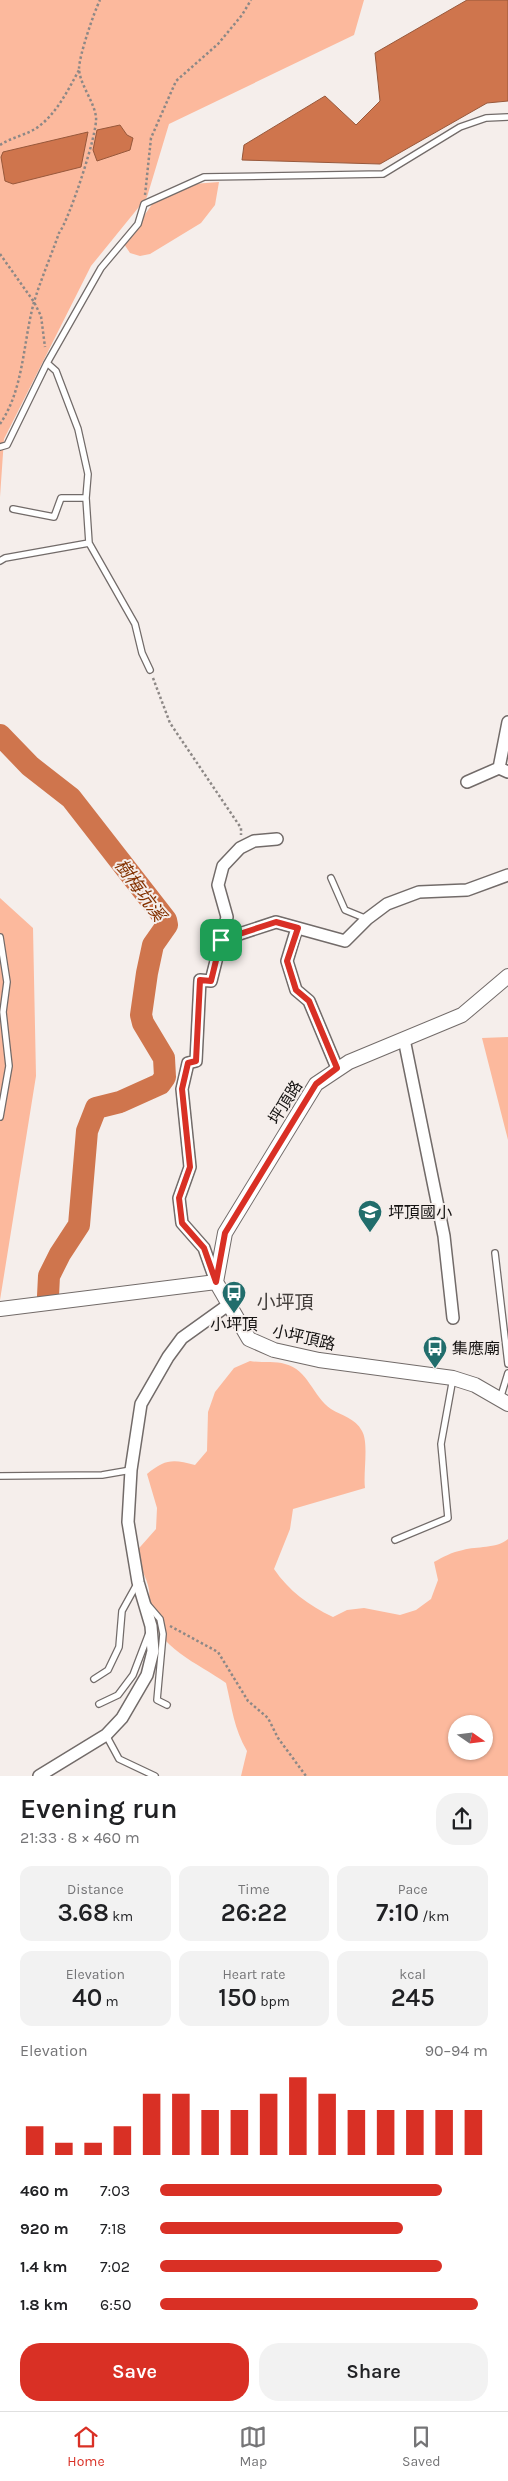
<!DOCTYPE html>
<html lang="en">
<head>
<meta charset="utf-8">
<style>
	:root { --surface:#fff; --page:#f2f2f2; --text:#202124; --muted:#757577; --line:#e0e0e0; --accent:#d93025 }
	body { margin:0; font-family:Karla,"Noto Sans TC",sans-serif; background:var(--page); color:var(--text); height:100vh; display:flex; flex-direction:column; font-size:19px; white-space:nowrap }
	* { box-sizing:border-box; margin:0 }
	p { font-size:16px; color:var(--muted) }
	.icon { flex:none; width:28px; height:28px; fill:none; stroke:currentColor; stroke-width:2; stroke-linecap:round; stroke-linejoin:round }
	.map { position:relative; height:1776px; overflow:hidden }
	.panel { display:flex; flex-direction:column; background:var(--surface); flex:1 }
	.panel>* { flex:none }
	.needle { width:32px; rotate:104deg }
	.buttons { position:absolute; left:448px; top:1715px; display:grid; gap:10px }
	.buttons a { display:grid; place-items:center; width:45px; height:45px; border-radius:50%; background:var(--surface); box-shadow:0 1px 4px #0004; font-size:25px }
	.pin { position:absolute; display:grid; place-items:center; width:42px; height:42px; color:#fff; margin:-21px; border-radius:10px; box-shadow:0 2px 8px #0006 }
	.round { display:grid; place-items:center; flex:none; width:52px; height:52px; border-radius:20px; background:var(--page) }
	.overview { display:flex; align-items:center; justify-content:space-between; height:85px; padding:0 20px }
	h1 { font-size:28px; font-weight:600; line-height:38px }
	.figures { display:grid; grid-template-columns:repeat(3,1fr); gap:8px; height:85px; padding:5px 20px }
	.figures div { display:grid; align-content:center; border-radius:12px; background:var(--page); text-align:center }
	.figures b { font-size:25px; font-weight:600 }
	.figures small { font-size:14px; font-weight:400 }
	.figures p { font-size:14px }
	.chart { height:140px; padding:10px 20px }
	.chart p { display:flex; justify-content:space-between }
	.chart svg { width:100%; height:90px; margin-top:5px; stroke:var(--accent); stroke-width:6 }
	.cta { display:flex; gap:10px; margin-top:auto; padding:10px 20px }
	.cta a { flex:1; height:58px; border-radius:20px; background:var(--accent); color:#fff; font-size:20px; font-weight:600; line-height:58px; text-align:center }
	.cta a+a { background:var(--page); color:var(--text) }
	ul { padding:0 20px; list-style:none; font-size:16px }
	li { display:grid; grid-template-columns:80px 60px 1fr; align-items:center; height:38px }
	li i { height:12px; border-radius:6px; background:var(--accent) }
	.menu { display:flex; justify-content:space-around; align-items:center; height:70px; border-top:1px solid var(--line); background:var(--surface); font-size:14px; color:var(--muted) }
	.menu a { display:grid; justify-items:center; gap:2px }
	.menu .selected { color:var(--accent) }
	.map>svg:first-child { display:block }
	.green { fill:#fcb99d; fill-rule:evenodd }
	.water { fill:#cf754d; stroke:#97583b }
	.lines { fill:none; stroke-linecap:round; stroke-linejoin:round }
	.river { stroke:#cf754d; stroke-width:22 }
	.service-casing { stroke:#726b69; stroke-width:8 }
	.minor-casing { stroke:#726b69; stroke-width:14 }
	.tertiary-casing { stroke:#726b69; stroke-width:16 }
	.path { stroke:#8d8886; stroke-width:2.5; stroke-dasharray:2.5 2.5; stroke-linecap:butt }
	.service { stroke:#fff; stroke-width:5.5 }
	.minor { stroke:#fff; stroke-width:11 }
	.tertiary { stroke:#fff; stroke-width:14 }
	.route-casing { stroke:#fff; stroke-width:10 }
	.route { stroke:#d93025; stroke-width:6 }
	.labels { text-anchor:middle; stroke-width:4; stroke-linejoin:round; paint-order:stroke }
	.street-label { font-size:16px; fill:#151312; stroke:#f5eeeb }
	.poi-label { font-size:16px; fill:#151312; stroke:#f5eeeb; text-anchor:start }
	.water-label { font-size:18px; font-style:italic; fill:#833100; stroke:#f5eeeb }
	.quarter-label { font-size:19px; fill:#443f3c; stroke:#f5eeeb }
</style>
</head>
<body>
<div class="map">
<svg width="508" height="1776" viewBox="0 0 508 1776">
	<rect width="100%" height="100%" fill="#f5eeeb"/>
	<path class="green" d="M0 0H364L354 35 169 124 147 197 91 266 4 439 0 497Z
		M219 182 215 205 201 223 150 254 140 256 130 253 124 244 153 203 193 184Z
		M0 898 33 928 36 1076 0 1300Z
		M508 1037V1140L482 1038Z
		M250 1361C261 1363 275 1361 285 1364 308 1369 313 1397 331 1409 342 1416 355 1418 362 1431 369 1443 363 1473 365 1488L293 1509 290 1529 274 1569C289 1591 308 1605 333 1617L347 1610 364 1608 400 1615 416 1610 431 1599 438 1580 434 1562C443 1557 452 1552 463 1550 477 1546 496 1549 508 1539V1776H241L247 1751C234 1729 232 1708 226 1683 198 1663 157 1648 149 1610 148 1603 150 1596 149 1590 147 1577 139 1566 133 1555L156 1529 157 1508 147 1474C165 1459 173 1459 195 1465L207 1451 208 1412 215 1392 234 1368ZM456 1724H484V1751H456Z"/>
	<path class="water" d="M467 0H508V101L487 103 380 164 242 160 244 145 325 96 356 125 380 101 375 53Z
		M120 125 127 135 133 138 130 150 97 161 93 150 97 130Z
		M88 132 81 167 13 184 5 181 1 157 3 152Z"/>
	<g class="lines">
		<path class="river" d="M0 735 30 766 71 798 166 920 167 925 153 945 147 973 141 1015 143 1023 164 1058 165 1077 160 1084 120 1102 96 1108 87 1131 79 1225 60 1254 49 1276 48 1296"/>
		<defs>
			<path id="service" d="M47 363 56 371 78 429 88 474 86 498 89 543 135 624 142 653 150 670
				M0 447 7 445 47 363 101 268 138 224 144 204 204 177 383 174 460 127 486 118 508 117
				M13 509 54 517 61 498H86
				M0 561 5 558 89 543
				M331 878 345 910 367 919
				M0 937 7 982 3 1012 9 1066 0 1117
				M495 1253 508 1364
				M500 1399 508 1373
				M0 1476 102 1475 131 1470
				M395 1540 448 1518 441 1444 453 1378
				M148 1605 160 1619 163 1634 157 1700 167 1705
				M94 1679 108 1670 119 1647 122 1611 137 1584
				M99 1704 118 1695 133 1675 149 1633
				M106 1735 119 1759 155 1776"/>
			<path id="minor" d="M508 722 499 768 508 772
				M467 782 499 768
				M297 928 287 961 296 990 309 1001 337 1068
				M221 940 276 922 345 941 367 919 387 904 419 892 467 890 508 875
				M404 1039 444 1236 453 1318
				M216 1282 204 1248 182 1223 179 1198 190 1167 182 1089 188 1063 196 1061 200 980 211 981 227 917 218 885 223 866 240 848 254 841 277 839
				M39 1776 106 1735 122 1718 147 1675 153 1651 151 1626 138 1582 128 1522 131 1470 141 1404 168 1357 182 1338 228 1305"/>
			<path id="tertiary" d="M216 1282 225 1233 316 1084 349 1062 462 1015 508 976
				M216 1282 249 1339 274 1350 319 1360 453 1378 475 1385 508 1404
				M0 1309 216 1282"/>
		</defs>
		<use href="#service" class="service-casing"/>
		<use href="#minor" class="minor-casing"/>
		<use href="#tertiary" class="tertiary-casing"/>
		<path class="path" d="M0 145C12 137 27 135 38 127 57 113 68 90 79 70
			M145 195 151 138 176 81 218 44 242 15 251 0
			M0 254 34 302 41 316 45 347
			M0 424C24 389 23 342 34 302 41 279 51 256 59 233 69 220 98 133 96 117 94 101 80 85 79 69 79 56 94 12 100 0
			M153 678 170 723 241 828V835
			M170 1626 218 1652 248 1701 268 1718 278 1738 306 1776"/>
		<use href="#service" class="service"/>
		<use href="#minor" class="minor"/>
		<use href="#tertiary" class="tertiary"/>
	</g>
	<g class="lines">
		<defs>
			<path id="route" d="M276 922 298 928 287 961 296 990 309 1001 337 1068 316 1084 225 1233 216 1282 204 1248 182 1223 179 1198 190 1167 182 1089 188 1063 196 1061 200 980 211 981 221 940Z"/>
		</defs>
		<use href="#route" class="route-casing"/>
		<use href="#route" class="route"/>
	</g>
	<defs>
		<symbol id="school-pin" viewBox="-11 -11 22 30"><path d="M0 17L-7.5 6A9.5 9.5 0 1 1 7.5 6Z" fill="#216d6c" stroke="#f5eeeb"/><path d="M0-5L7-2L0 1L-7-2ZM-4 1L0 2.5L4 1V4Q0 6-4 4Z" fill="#fff"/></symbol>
		<symbol id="bus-pin" viewBox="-11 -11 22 30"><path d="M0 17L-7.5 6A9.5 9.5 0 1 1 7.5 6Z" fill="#216d6c" stroke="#f5eeeb"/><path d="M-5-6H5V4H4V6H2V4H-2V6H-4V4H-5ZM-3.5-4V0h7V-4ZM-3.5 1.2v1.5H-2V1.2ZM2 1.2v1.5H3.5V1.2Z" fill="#fff"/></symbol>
	</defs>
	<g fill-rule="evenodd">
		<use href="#school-pin" x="356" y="1198" width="28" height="38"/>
		<use href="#bus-pin" x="220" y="1279" width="28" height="38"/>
		<use href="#bus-pin" x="421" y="1334" width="28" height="38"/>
	</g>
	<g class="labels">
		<g class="street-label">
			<text transform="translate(285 1102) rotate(-58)" y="6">坪頂路</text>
			<text transform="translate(304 1337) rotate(13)" y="6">小坪頂路</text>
		</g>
		<g class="poi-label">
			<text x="388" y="1218">坪頂國小</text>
			<text x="234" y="1330" text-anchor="middle">小坪頂</text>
			<text x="452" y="1354">集應廟</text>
		</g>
		<g class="water-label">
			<text transform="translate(140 890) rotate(54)" y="6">樹梅坑溪</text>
		</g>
		<g class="quarter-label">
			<text x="285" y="1309">小坪頂</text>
		</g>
	</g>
</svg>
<div class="buttons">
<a><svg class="needle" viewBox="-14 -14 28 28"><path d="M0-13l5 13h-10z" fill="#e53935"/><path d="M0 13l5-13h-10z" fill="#757577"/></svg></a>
</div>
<div class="pin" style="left:221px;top:940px;background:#1e9e55"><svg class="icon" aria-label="arrive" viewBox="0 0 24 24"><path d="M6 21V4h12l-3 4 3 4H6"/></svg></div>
</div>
<section class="panel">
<div class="overview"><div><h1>Evening run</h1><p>21:33 · 8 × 460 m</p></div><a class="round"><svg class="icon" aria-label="share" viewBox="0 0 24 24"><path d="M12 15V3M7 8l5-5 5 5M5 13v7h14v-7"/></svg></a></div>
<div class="figures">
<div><p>Distance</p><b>3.68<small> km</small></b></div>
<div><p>Time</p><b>26:22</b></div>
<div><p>Pace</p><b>7:10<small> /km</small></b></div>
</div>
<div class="figures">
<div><p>Elevation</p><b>40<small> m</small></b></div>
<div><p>Heart rate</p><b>150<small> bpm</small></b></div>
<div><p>kcal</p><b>245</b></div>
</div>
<div class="chart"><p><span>Elevation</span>90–94 m</p>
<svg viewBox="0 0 160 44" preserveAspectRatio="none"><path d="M5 44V30M15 44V38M25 44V38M35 44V30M45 44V14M55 44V14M65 44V22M75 44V22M85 44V14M95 44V6M105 44V14M115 44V22M125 44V22M135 44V22M145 44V22M155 44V22"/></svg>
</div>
<ul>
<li><b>460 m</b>7:03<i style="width:86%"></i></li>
<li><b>920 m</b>7:18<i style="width:74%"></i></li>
<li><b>1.4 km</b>7:02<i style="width:86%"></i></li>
<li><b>1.8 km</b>6:50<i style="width:97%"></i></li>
</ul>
<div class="cta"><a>Save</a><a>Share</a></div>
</section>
<nav class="menu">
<a class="selected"><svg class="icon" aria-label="home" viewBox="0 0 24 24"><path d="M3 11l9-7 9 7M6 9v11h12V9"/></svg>Home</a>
<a><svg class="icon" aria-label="map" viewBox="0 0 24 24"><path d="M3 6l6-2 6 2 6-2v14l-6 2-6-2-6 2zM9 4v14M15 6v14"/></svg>Map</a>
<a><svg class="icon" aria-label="saved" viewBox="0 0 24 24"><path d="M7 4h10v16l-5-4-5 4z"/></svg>Saved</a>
</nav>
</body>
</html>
